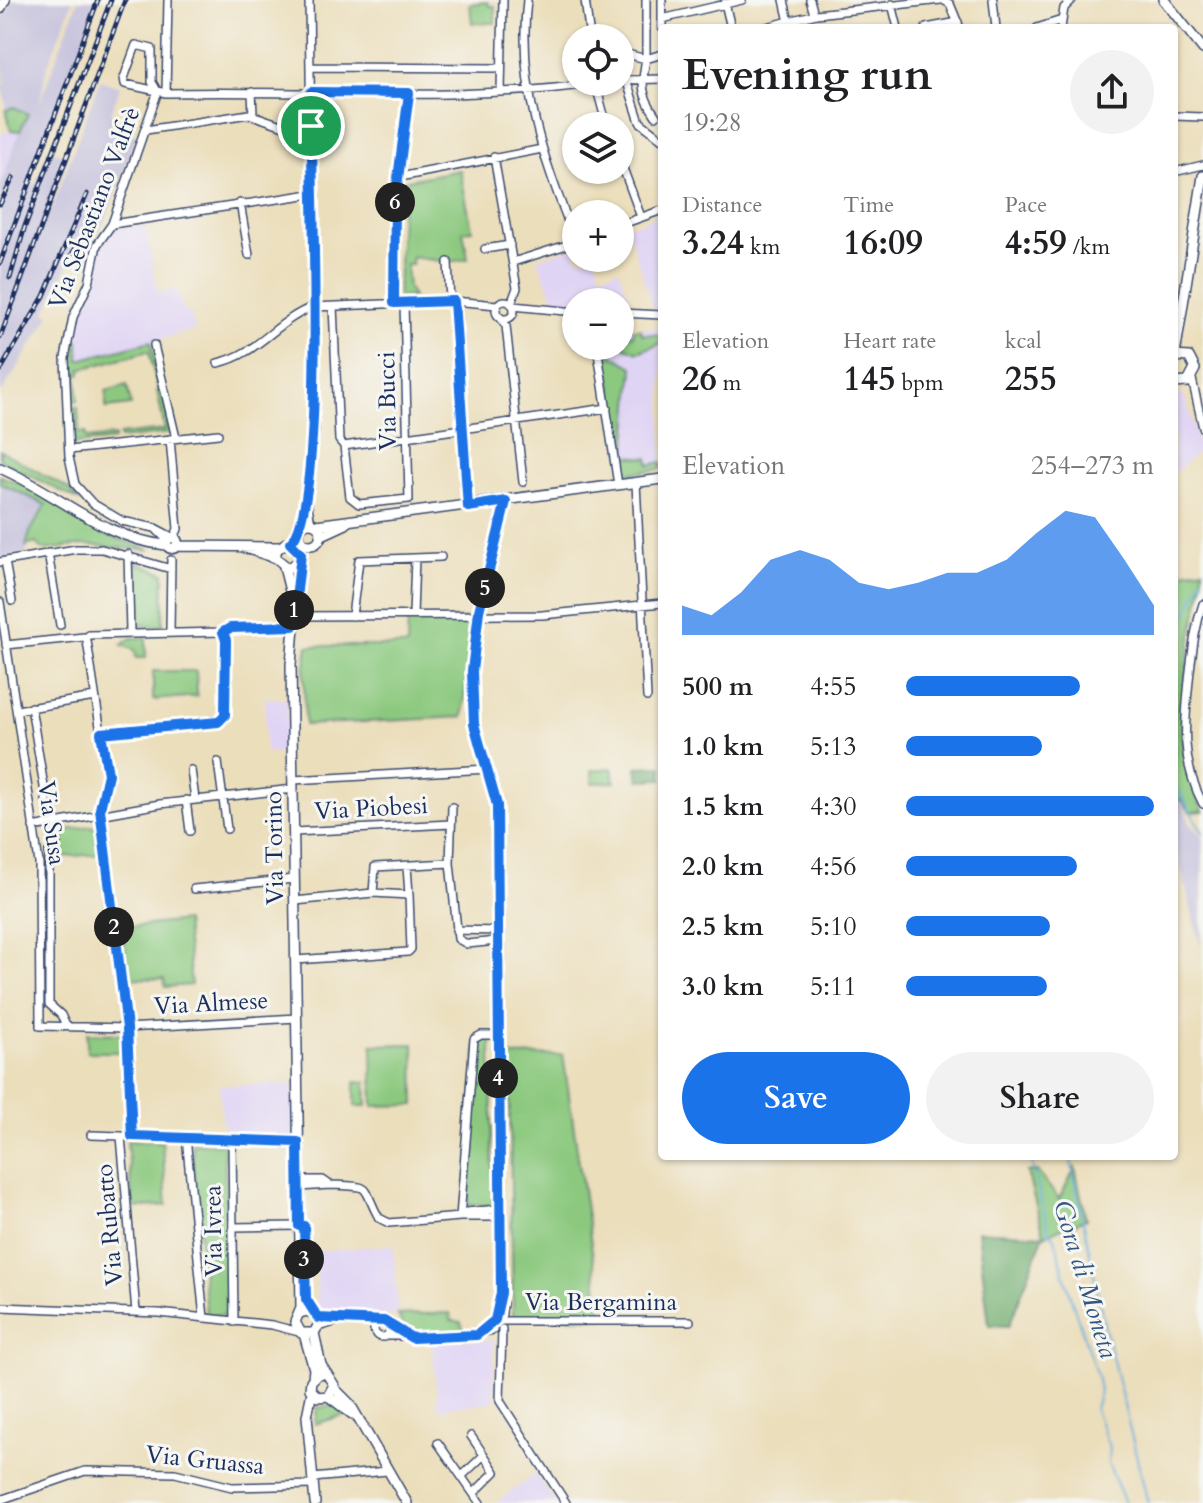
<!DOCTYPE html>
<html lang="en">
<head>
<meta charset="utf-8">
<style>
	:root { --surface:#fff; --page:#f2f2f2; --text:#202124; --muted:#757577; --accent:#1a73e8 }
	body { margin:0; font-family:Cardo,serif; background:var(--page); color:var(--text); height:100vh; display:flex; flex-direction:column; font-size:30px; white-space:nowrap }
	* { box-sizing:border-box; margin:0 }
	p { font-size:26px; color:var(--muted) }
	.icon { flex:none; width:44px; height:44px; fill:none; stroke:currentColor; stroke-width:2; stroke-linecap:round; stroke-linejoin:round }
	.map { position:relative; flex:1; overflow:hidden }
	.sheet { position:absolute; left:658px; top:24px; width:520px; height:1136px; display:flex; flex-direction:column; background:var(--surface); border-radius:8px; box-shadow:0 2px 6px #0004 }
	.sheet>* { flex:none }
	.tools { position:absolute; left:562px; top:24px; display:grid; gap:16px }
	.tools a { display:grid; place-items:center; width:72px; height:72px; border-radius:50%; background:var(--surface); box-shadow:0 2px 6px #0004; font-size:40px }
	.pin { position:absolute; display:grid; place-items:center; width:68px; height:68px; color:#fff; margin:-34px; border:4px solid #fff; border-radius:50%; box-shadow:0 2px 8px #0007 }
	.km { position:absolute; width:40px; height:40px; margin:-20px; border-radius:50%; background:#222; color:#fff; font-size:22px; line-height:40px; text-align:center }
	.round { display:grid; place-items:center; flex:none; width:84px; height:84px; border-radius:42px; background:var(--page) }
	.headline { display:flex; align-items:center; justify-content:space-between; height:136px; padding:0 24px }
	h1 { font-size:44px; font-weight:700; line-height:60px }
	.stats { display:grid; grid-template-columns:repeat(3,1fr); gap:12px; height:136px; padding:8px 24px }
	.stats div { display:grid; align-content:center }
	.stats b { font-size:34px; font-weight:700 }
	.stats small { font-size:22px; font-weight:400 }
	.stats p { font-size:22px }
	.chart { height:224px; padding:16px 24px }
	.chart p { display:flex; justify-content:space-between }
	.chart svg { width:100%; height:144px; margin-top:8px; fill:var(--accent); opacity:.7 }
	.primary-button { display:flex; gap:16px; margin-top:auto; padding:16px 24px }
	.primary-button a { flex:1; height:92px; border-radius:48px; background:var(--accent); color:#fff; font-size:32px; font-weight:700; line-height:92px; text-align:center }
	.primary-button a+a { background:var(--page); color:var(--text) }
	ul { padding:0 24px; list-style:none; font-size:26px }
	li { display:grid; grid-template-columns:128px 96px 1fr; align-items:center; height:60px }
	li i { height:20px; border-radius:10px; background:var(--accent) }
	.map>svg:first-child { display:block }
	.built { fill:#e0d4f4 }
	.industrial { fill:#c4c0db }
	.green { fill:#8cc97f; stroke:#547c6e; stroke-width:2 }
	.forest { fill:#71ad6e; stroke:#466e66; stroke-width:2 }
	.lines { fill:none; stroke-linecap:round; stroke-linejoin:round }
	.stream { stroke:#69adde; stroke-width:2 }
	.minor-casing { stroke:#3a496c; stroke-width:10 }
	.major-casing { stroke:#3a496c; stroke-width:12 }
	.minor { stroke:#fff; stroke-width:7 }
	.major { stroke:#fff; stroke-width:9 }
	.rail-casing { stroke:#1b2f5e; stroke-width:5 }
	.rail { stroke:#f6f6f2; stroke-width:2; stroke-dasharray:6; stroke-linecap:butt }
	.route-casing { stroke:#fff; stroke-width:16 }
	.route { stroke:#1a73e8; stroke-width:10 }
	.labels { text-anchor:middle; stroke-width:6; stroke-linejoin:round; paint-order:stroke }
	.street-label { font-size:24px; fill:#1b2f5e; stroke:#f6f6f2 }
	.water-label { font-size:26px; font-style:italic; fill:#325584; stroke:#f6f6f2 }
</style>
</head>
<body>
<div class="map">
<svg width="1203" height="1503" viewBox="0 0 1203 1503">
	<rect width="100%" height="100%" fill="#f6f6f2"/>
	<filter id="ink" filterUnits="userSpaceOnUse"><feTurbulence type="fractalNoise" baseFrequency=".0125" numOctaves="2"/><feDisplacementMap in="SourceGraphic" scale="16" xChannelSelector="R" yChannelSelector="G"/><feConvolveMatrix kernelMatrix="1 2 1 2 8 2 1 2 1" color-interpolation-filters="sRGB"/></filter>
	<filter id="wash" filterUnits="userSpaceOnUse"><feTurbulence type="fractalNoise" baseFrequency=".006" numOctaves="4" result="noise"/><feDisplacementMap in="SourceGraphic" scale="32" xChannelSelector="R" yChannelSelector="G"/><feGaussianBlur stdDeviation="1.8" result="paint"/><feColorMatrix in="noise" values="0 0 0 0 0 0 0 0 0 0 0 0 0 0 0 0 0 1.4 0 .05"/><feComposite in="paint" operator="in"/></filter>
	<g filter="url(#wash)">
		<rect width="100%" height="100%" fill="#ebdebb"/>
		<path class="built" d="M11 130 20 131 0 188V134Z
			M662 214V311H654L627 227Z
			M145 225 158 293 176 289 185 313H191L195 330 156 340V344L70 365 71 340 79 311 94 293 98 246 112 228Z
			M576 246V258H595L602 275 619 269 633 309H620V302L557 305 537 259Z
			M620 327 662 329V462L648 465V473L623 476 603 346H620Z
			M1179 393 1185 397 1201 450 1174 473V394Z
			M265 698 287 699V753L265 752Z
			M293 1084 294 1138 224 1135 219 1085Z
			M393 1245 398 1315H318L316 1251Z
			M432 1340H494V1401L438 1409Z
			M536 1474 555 1503H496L535 1474Z"/>
		<path class="industrial" d="M13 0H73L46 71 39 104 78 0H99L29 183 35 185 48 149 68 156 49 207 52 208 100 80 120 87 111 113 115 115 111 126 137 136 106 219 90 246 82 243 71 259 46 311 50 316 0 395V188L19 132 11 130 2 85 7 83 0 56V23Z
			M0 476 49 501 30 532 27 553 0 559Z
			M1181 799 1190 823 1203 838 1201 947 1174 842V800Z"/>
		<path class="green" d="M488 2 489 6H495V23H472L470 4Z
			M14 107 28 114 20 131 11 130 6 110Z
			M460 170 472 230 463 231 468 259 448 262 412 257V265H406L408 288 413 297H398L402 181Z
			M634 329H641L642 334 662 335V343L638 352 620 345V334L633 335Z
			M78 340 79 360 151 341 161 386H157L149 351 81 369V374L77 375 78 401H73V342Z
			M605 346H609L607 352 633 367 626 456 648 458 649 465 662 462V469L625 474Z
			M127 385 131 405 106 408V391Z
			M162 389 171 433 120 439 119 435 165 430 157 390Z
			M73 407H78L79 433H85L86 439 114 436V440L75 444Z
			M0 450 70 490 80 501 0 460Z
			M0 476 26 486 104 534 151 550 84 545 44 550 36 543 26 546 30 532 46 505 0 483Z
			M135 562 164 573 163 626 135 625Z
			M1203 568C1203 595 1198 604 1193 629 1180 696 1173 748 1203 811L1190 812 1181 799 1174 800V574Z
			M408 619H471L463 717 305 725 304 673 308 646H407Z
			M131 638H146V658H136L135 650 122 645Z
			M153 671H196L197 696 153 700Z
			M612 768 615 782 592 783V770Z
			M92 826 98 828 101 854 59 857 65 830Z
			M185 921 191 985 165 987 164 979 128 978 122 928Z
			M87 1033 120 1034 121 1052H87Z
			M477 1039 491 1040 493 1205H468Z
			M414 1044 415 1105 373 1106 372 1045Z
			M563 1055 602 1318 513 1317 509 1056Z
			M366 1082 367 1106H355V1082Z
			M127 1141 162 1142 167 1205 133 1208Z
			M192 1143 224 1144 230 1316 206 1314Z
			M1075 1168 1086 1219 1044 1235 1027 1172 1037 1171 1059 1199Z
			M450 1313 451 1320 461 1322 464 1332 407 1334 398 1315Z
			M334 1405 345 1415 315 1424 317 1408Z"/>
		<path class="forest" d="M662 766V779L639 780 637 767Z
			M978 1231 1044 1235 1009 1326 989 1325Z"/>
		<g class="lines">
			<path class="stream" d="M0 67 4 82
				M1174 689 1182 624 1203 578
				M1174 783 1203 833
				M1030 1156 1049 1231 1055 1238 1067 1286 1098 1379 1100 1391 1095 1409 1109 1447 1108 1463 1125 1503
				M1070 1156 1105 1328 1148 1503"/>
		</g>
	</g>
	<g filter="url(#ink)">
		<g class="lines">
			<defs>
				<path id="minor" d="M527 0C517 85 544 163 576 241
					M585 0 590 38
					M662 0V28
					M784 0 789 22
					M810 0 814 14
					M943 0 950 4 960 28
					M993 0 996 28
					M725 3 731 28
					M892 4 898 28
					M662 19 742 0
					M763 28 816 14 941 0
					M926 28 958 22
					M1037 28 1062 20
					M1061 28 1064 8 1072 0
					M152 49 136 45 124 78 125 84 166 93C311 89 460 104 604 82
					M152 49V82L156 89
					M623 53 646 59V0
					M312 67 501 68
					M626 79 640 122 662 139
					M620 80 662 79
					M595 82 607 126
					M501 91 503 0
					M252 92 253 114
					M166 93 168 0
					M656 116C641 95 641 84 646 59L662 54
					M1174 116 1203 117
					M146 130 249 114 284 126H311
					M494 157 517 288 511 304
					M620 160 641 217
					M1174 172 1203 165
					M400 177 542 149
					M240 203 249 255
					M112 224 311 194
					M620 225 662 210
					M485 249 510 245
					M448 262 450 301
					M513 262 576 242
					M454 301 468 507
					M496 310a9 9 0 1 1 18 0a9 9 0 1 1-18 0Z
					M394 303 395 202 409 93
					M333 306 339 440 344 446 350 497 359 504 409 499 404 303
					M513 306 576 312
					M620 313 662 315
					M500 317 506 326 523 482
					M154 345 176 438
					M597 346 618 485
					M218 363C257 355 277 320 313 307L454 301 497 305
					M1192 379 1203 428
					M344 446 607 408
					M69 450 218 434
					M636 483 647 697
					M307 502 311 523
					M301 527 315 429 309 0
					M155 528 122 521 92 503 75 484 69 457 65 358 73 317 89 283 97 245 112 224 158 91
					M167 540 155 528 174 538 178 529 170 439
					M48 553 60 625
					M128 554 130 632
					M5 561 12 601
					M0 562 76 549H102L171 569
					M0 602 39 863 40 1026 127 1028 297 1018
					M1203 604C1195 627 1193 647 1190 671 1185 720 1179 758 1203 804
					M413 615 415 558
					M294 616 542 615 662 603
					M352 616 359 560 441 557
					M170 632 171 560
					M223 632 230 628 293 626
					M87 641 101 733 223 720 226 640 223 632 89 635
					M6 645 84 637
					M31 707 47 805 58 824 57 842 49 851V1004L61 1015 66 1026
					M17 710 95 697
					M101 733 108 774 100 809 127 1028 132 1136
					M218 762 227 829
					M191 770 195 799
					M293 780 488 769
					M186 800 190 831
					M452 807 450 863 458 939 467 944 497 941
					M33 827 160 804 293 789
					M294 832 451 824
					M194 889 294 879
					M373 893 375 867 450 863
					M295 901 373 893 409 895 407 866
					M456 930 498 931
					M296 960 408 952 411 949 409 895
					M91 1135 300 1142
					M121 1136 136 1312
					M186 1137 204 1318
					M232 1139 234 1322
					M298 1180H323L330 1185 299 1187
					M330 1185C376 1187 360 1184 379 1218L389 1223 460 1217 474 1039 481 1035H498
					M499 1209 466 1212 460 1217H499
					M233 1227 301 1226
					M503 1303 501 1321H690
					M0 1307 159 1313 272 1325 299 1332
					M495 1320 501 1293 497 805 474 724 472 671 479 611 506 501
					M374 1329a8 8 0 1 1 16 0a8 8 0 1 1-16 0Z
					M318 1327 338 1321H378
					M502 1329 500 1401 566 1503
					M387 1336H463L493 1330
					M471 1436 484 1455
					M438 1443 480 1503
					M462 1476 484 1455 495 1472 474 1493
					M313 1478 387 1471
					M0 1500 85 1471 175 1473 232 1487 314 1485"/>
				<path id="major" d="M1164 0 1203 49
					M0 9 5 0
					M1175 355 1203 176
					M1174 356 1189 357 1195 369 1188 382 1174 383
					M0 468C57 492 103 539 166 545
					M299 534a11 11 0 1 1 22 0a11 11 0 1 1-22 0Z
					M316 525 662 479
					M320 536 346 524
					M166.5 543a5.5 5.5 0 1 1 11 0a5.5 5.5 0 1 1-11 0Z
					M176 546 279 547
					M242 547 276 558 288 568 299 562 301 554 294 544 286 543 276 550V558
					M299 562 291 665 301 1308 295 1322 301 1333H314L319 1324 316 1315 307 1311 300 1313
					M284 567 292 599
					M314 1333 321 1365 334 1385 328 1396 318 1397 310 1389 311 1381 319 1373 327 1374
					M304 1334 314 1369 313 1378
					M334 1388 350 1404 407 1503
					M312 1392 307 1416 315 1503
					M328 1396 352 1414"/>
			</defs>
			<use href="#minor" class="minor-casing"/>
			<use href="#major" class="major-casing"/>
			<use href="#minor" class="minor"/>
			<use href="#major" class="major"/>
			<defs>
				<path id="rail" d="M0 204 13 178
					M70 257 83 238 107 183
					M0 263 98 0
					M10 278 25 226 111 0
					M0 338 125 0
					M0 371 44 296 87 194"/>
			</defs>
			<use href="#rail" class="rail-casing"/>
			<use href="#rail" class="rail"/>
		</g>
	</g>
	<g class="lines" filter="url(#ink)">
		<defs>
			<path id="route" d="M311 92 409 93 395 202 394 303 454 301 468 507 506 501 479 611 472 671 474 724 497 805 501 1293 495 1320 477 1335 412 1338 384 1321 318 1318 306 1299 304 1226H299L298 1142 132 1136 127 1028 100 809 108 774 101 733 218 722 225 715 226 640 223 632 230 628 293 626 301 554 290 543C329 511 310 160 311 92Z"/>
		</defs>
		<use href="#route" class="route-casing"/>
		<use href="#route" class="route"/>
	</g>
	<g class="labels">
		<g class="street-label">
			<text transform="translate(94 208) rotate(-69)" y="8">Via Sebastiano Valfrè</text>
			<text transform="translate(387 401) rotate(-91)" y="8">Via Bucci</text>
			<text transform="translate(371 808) rotate(-3)" y="8">Via Piobesi</text>
			<text transform="translate(52 823) rotate(82)" y="8">Via Susa</text>
			<text transform="translate(274 848) rotate(-91)" y="8">Via Torino</text>
			<text transform="translate(211 1003) rotate(-3)" y="8">Via Almese</text>
			<text transform="translate(109 1225) rotate(-95)" y="8">Via Rubatto</text>
			<text transform="translate(213 1231) rotate(-91)" y="8">Via Ivrea</text>
			<text x="601" y="1310">Via Bergamina</text>
			<text transform="translate(205 1460) rotate(6)" y="8">Via Gruassa</text>
		</g>
		<g class="water-label">
			<text transform="translate(1086 1279) rotate(73)" y="9">Gora di Moneta</text>
		</g>
	</g>
</svg>
<div class="tools">
<a><svg class="icon" aria-label="locate" viewBox="0 0 24 24"><circle cx="12" cy="12" r="6"/><path d="M12 2v4M12 18v4M2 12h4M18 12h4"/></svg></a>
<a><svg class="icon" aria-label="layers" viewBox="0 0 24 24"><path d="M12 4l9 5-9 5-9-5zM3 14l9 5 9-5"/></svg></a>
<a>+</a>
<a>−</a>
</div>
<div class="pin" style="left:311px;top:126px;background:#1e9e55"><svg class="icon" aria-label="arrive" viewBox="0 0 24 24"><path d="M6 21V4h12l-3 4 3 4H6"/></svg></div>
<b class="km" style="left:294px;top:610px">1</b>
<b class="km" style="left:114px;top:927px">2</b>
<b class="km" style="left:304px;top:1259px">3</b>
<b class="km" style="left:498px;top:1078px">4</b>
<b class="km" style="left:485px;top:588px">5</b>
<b class="km" style="left:395px;top:202px">6</b>
<section class="sheet">
<div class="headline"><div><h1>Evening run</h1><p>19:28</p></div><a class="round"><svg class="icon" aria-label="share" viewBox="0 0 24 24"><path d="M12 15V3M7 8l5-5 5 5M5 13v7h14v-7"/></svg></a></div>
<div class="stats">
<div><p>Distance</p><b>3.24<small> km</small></b></div>
<div><p>Time</p><b>16:09</b></div>
<div><p>Pace</p><b>4:59<small> /km</small></b></div>
</div>
<div class="stats">
<div><p>Elevation</p><b>26<small> m</small></b></div>
<div><p>Heart rate</p><b>145<small> bpm</small></b></div>
<div><p>kcal</p><b>255</b></div>
</div>
<div class="chart"><p><span>Elevation</span>254–273 m</p>
<svg viewBox="0 0 160 44" preserveAspectRatio="none"><path d="M0 44V35L10 38L20 31L30 21L40 18L50 21L60 28L70 30L80 28L90 25L100 25L110 21L120 13L130 6L140 8L150 21L160 35V44z"/></svg>
</div>
<ul>
<li><b>500 m</b>4:55<i style="width:70%"></i></li>
<li><b>1.0 km</b>5:13<i style="width:55%"></i></li>
<li><b>1.5 km</b>4:30<i style="width:100%"></i></li>
<li><b>2.0 km</b>4:56<i style="width:69%"></i></li>
<li><b>2.5 km</b>5:10<i style="width:58%"></i></li>
<li><b>3.0 km</b>5:11<i style="width:57%"></i></li>
</ul>
<div class="primary-button"><a>Save</a><a>Share</a></div>
</section>
</div>
</body>
</html>
